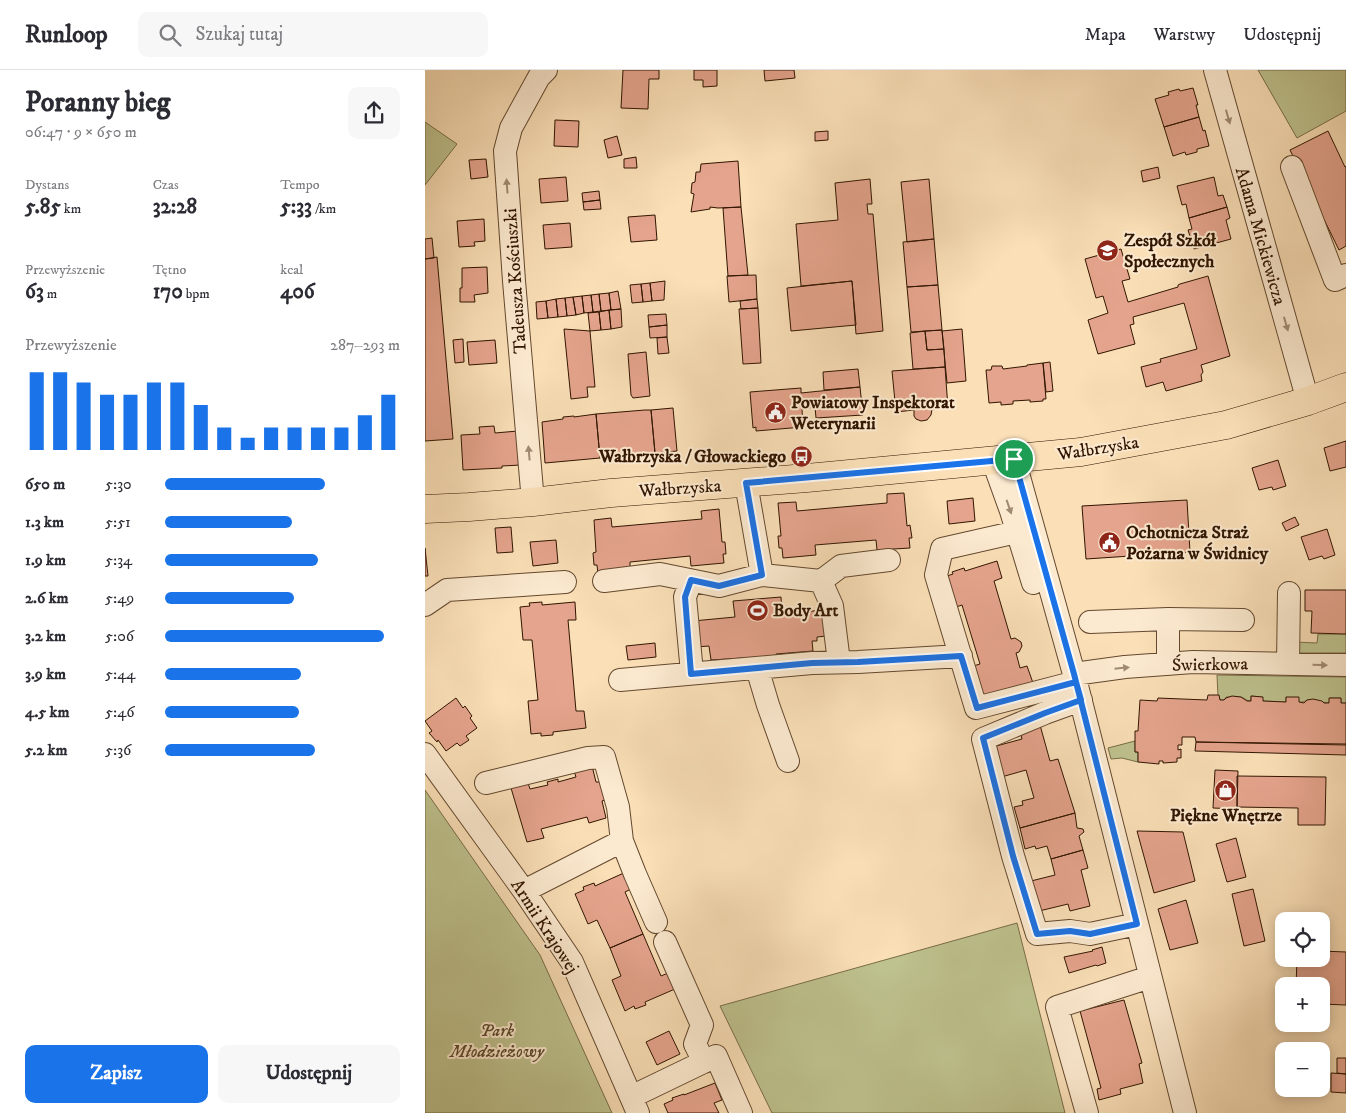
<!DOCTYPE html>
<html lang="pl">
<head>
<meta charset="utf-8">
<style>
	:root { --surface:#fff; --page:#f7f7f7; --text:#2b2b33; --muted:#7c7c81; --line:#e1e1e2; --accent:#1a73e8 }
	body { margin:0; font-family:"IM FELL DW Pica",serif; background:var(--page); color:var(--text); height:100vh; display:flex; flex-direction:column; font-size:19px; white-space:nowrap }
	* { box-sizing:border-box; margin:0 }
	p { font-size:16px; color:var(--muted) }
	.icon { flex:none; width:28px; height:28px; fill:none; stroke:currentColor; stroke-width:2; stroke-linecap:round; stroke-linejoin:round }
	.map { position:relative; flex:1; overflow:hidden }
	.details { display:flex; flex-direction:column; background:var(--surface); width:425px }
	.details>* { flex:none }
	.buttons { position:absolute; left:850px; top:842px; display:grid; gap:10px }
	.buttons a { display:grid; place-items:center; width:55px; height:55px; border-radius:10px; background:var(--surface); box-shadow:0 2px 12px #0003; font-size:25px }
	.pin { position:absolute; display:grid; place-items:center; width:42px; height:42px; color:#fff; margin:-21px; border:2px solid #fff; border-radius:50%; box-shadow:0 1px 5px #0007 }
	.round { display:grid; place-items:center; flex:none; width:52px; height:52px; border-radius:10px; background:var(--page) }
	.headline { display:flex; align-items:center; justify-content:space-between; height:85px; padding:0 25px }
	h1 { font-size:28px; font-weight:800; line-height:38px }
	.metrics { display:grid; grid-template-columns:repeat(3,1fr); gap:8px; height:85px; padding:5px 25px }
	.metrics div { display:grid; align-content:center }
	.metrics b { font-size:21px; font-weight:800 }
	.metrics small { font-size:14px; font-weight:400 }
	.metrics p { font-size:14px }
	.chart { height:140px; padding:10px 25px }
	.chart p { display:flex; justify-content:space-between }
	.chart svg { width:100%; height:90px; margin-top:5px; stroke:var(--accent); stroke-width:6 }
	.cta { display:flex; gap:10px; margin-top:auto; padding:10px 25px }
	.cta a { flex:1; height:58px; border-radius:10px; background:var(--accent); color:#fff; font-size:20px; font-weight:800; line-height:58px; text-align:center }
	.cta a+a { background:var(--page); color:var(--text) }
	ul { padding:0 25px; list-style:none; font-size:16px }
	li { display:grid; grid-template-columns:80px 60px 1fr; align-items:center; height:38px }
	li i { height:12px; border-radius:6px; background:var(--accent) }
	header { display:flex; align-items:center; gap:30px; box-sizing:border-box; height:70px; padding:0 25px; background:var(--surface); border-bottom:1px solid var(--line) }
	header strong { font-size:24px }
	nav { display:flex; gap:28px; margin-inline-start:auto; font-size:18px }
	.search { width:350px; height:45px; background:var(--page); display:flex; align-items:center; gap:12px; box-sizing:border-box; padding:0 18px; border-radius:10px; color:var(--muted); font-size:19px }
	main { display:flex; flex:1; min-height:0 }
	.map>svg:first-child { display:block }
	.green { fill:#bec28e; stroke:#786c47 }
	.building { fill:#e5a48d; stroke:#311500 }
	.lines { fill:none; stroke-linecap:round; stroke-linejoin:round }
	.minor-casing { stroke:#63482e; stroke-width:24 }
	.major-casing { stroke:#311500; stroke-width:29 }
	.minor { stroke:#fcead0; stroke-width:22 }
	.major { stroke:#fadfb7; stroke-width:28 }
	.oneway { fill:#a18a72 }
	.route-casing { stroke:#fff; stroke-width:10 }
	.route { stroke:#1a73e8; stroke-width:6 }
	.labels { text-anchor:middle; stroke-width:4; stroke-linejoin:round; paint-order:stroke }
	.street-label { font-size:18px; fill:#311500; stroke:#fcead0 }
	.poi-label { font-size:18px; font-weight:bold; fill:#311500; stroke:#fcead0; text-anchor:start }
	.park-label { font-size:18px; font-style:italic; fill:#5b492b; stroke:#fcead0 }
</style>
</head>
<body>
<header>
<strong>Runloop</strong>
<div class="search"><svg class="icon" aria-label="search" viewBox="0 0 24 24"><circle cx="10" cy="10" r="6"/><path d="M15 15l6 6"/></svg>Szukaj tutaj</div>
<nav><a>Mapa</a><a>Warstwy</a><a>Udostępnij</a></nav>
</header>
<main>
<section class="details">
<div class="headline"><div><h1>Poranny bieg</h1><p>06:47 · 9 × 650 m</p></div><a class="round"><svg class="icon" aria-label="share" viewBox="0 0 24 24"><path d="M12 15V3M7 8l5-5 5 5M5 13v7h14v-7"/></svg></a></div>
<div class="metrics">
<div><p>Dystans</p><b>5.85<small> km</small></b></div>
<div><p>Czas</p><b>32:28</b></div>
<div><p>Tempo</p><b>5:33<small> /km</small></b></div>
</div>
<div class="metrics">
<div><p>Przewyższenie</p><b>63<small> m</small></b></div>
<div><p>Tętno</p><b>170<small> bpm</small></b></div>
<div><p>kcal</p><b>406</b></div>
</div>
<div class="chart"><p><span>Przewyższenie</span>287–293 m</p>
<svg viewBox="0 0 160 44" preserveAspectRatio="none"><path d="M5 44V6M15 44V6M25 44V11M35 44V17M45 44V17M55 44V11M65 44V11M75 44V22M85 44V33M95 44V38M105 44V33M115 44V33M125 44V33M135 44V33M145 44V27M155 44V17"/></svg>
</div>
<ul>
<li><b>650 m</b>5:30<i style="width:68%"></i></li>
<li><b>1.3 km</b>5:51<i style="width:54%"></i></li>
<li><b>1.9 km</b>5:34<i style="width:65%"></i></li>
<li><b>2.6 km</b>5:49<i style="width:55%"></i></li>
<li><b>3.2 km</b>5:06<i style="width:93%"></i></li>
<li><b>3.9 km</b>5:44<i style="width:58%"></i></li>
<li><b>4.5 km</b>5:46<i style="width:57%"></i></li>
<li><b>5.2 km</b>5:36<i style="width:64%"></i></li>
</ul>
<div class="cta"><a>Zapisz</a><a>Udostępnij</a></div>
</section>
<div class="map">
<svg width="921" height="1043" viewBox="0 0 921 1043">
	<rect width="100%" height="100%" fill="#fadfb7"/>
	<filter id="stains"><feTurbulence type="fractalNoise" baseFrequency=".004" numOctaves="4"/><feColorMatrix values="0 0 0 0 .2 0 0 0 0 .09 0 0 0 0 .02 0 0 0 .5 -.17"/></filter>
	<radialGradient id="worn" r=".72"><stop offset=".6" stop-color="#630" stop-opacity="0"/><stop offset="1" stop-color="#630" stop-opacity=".3"/></radialGradient>
	<path class="green" d="M833 0H921V41L872 68Z
		M0 52 32 74 0 115Z
		M893 564H921V583H870V572L892 573Z
		M792 605 921 607V633H916V628H905L904 633 882 630C875 635 868 630 861 627V632L838 631 837 627 826 626V631C821 631 820 628 816 627 811 626 806 627 801 627L799 630H795L794 626H793Z
		M710 671V682H713V692L697 688 686 689 683 678Z
		M0 720 115 885 187 1043H0Z
		M592 853 640 1043H347L295 936Z"/>
	<path class="building" d="M198 0H234V9H224L223 39 196 38Z
		M269 0H292V16L278 17V10H269Z
		M339 0H369L370 8 340 11Z
		M768 18 773 35H771L774 47 739 57 730 29 744 25 743 22 754 19 755 21Z
		M774 47 778 61 780 60 784 76 772 79V82L761 85 760 82 748 86 739 57Z
		M130 50 154 51 153 77 129 76Z
		M403 61V70L390 71V62Z
		M903 61 920 97 921 96V176L914 180 865 80Z
		M192 66 197 85 183 88 179 70Z
		M211 87 212 98H199V89Z
		M61 89 63 107 46 109 44 90Z
		M313 91 316 137 293 138 285 137V139L266 142 269 124 266 123 267 113 270 112 271 102H275L276 94Z
		M733 97 735 108 718 112 716 101Z
		M141 107 143 131 116 133 114 109Z
		M789 107 793 126 798 125 802 137 764 148 761 134 757 135 752 116Z
		M445 109 447 134H442L443 144H448L458 261 431 264 427 211 376 216 371 154 413 150 410 113Z
		M504 109 509 169 482 172 476 112Z
		M174 121 175 130 158 132 157 123Z
		M175 130 176 139 159 140 158 132Z
		M316 137 323 205 303 206 298 138Z
		M802 137 805 148 801 150 806 169 769 179 763 160 767 159 764 148Z
		M230 145 232 170 206 172 203 147Z
		M59 149 60 171 49 172 50 176 34 177 32 151Z
		M145 153 147 177 120 179 118 155Z
		M7 168 9 188 0 189V169Z
		M509 169 513 215 482 217 478 172Z
		M696 179 705 209 697 211 703 232 753 217V215L755 214 783 206 805 286 776 295 778 302 776 305 777 311 741 321 738 312 721 317 716 297 736 292 735 289 772 279 759 233 708 247 709 254 705 255 710 274 673 284 663 250 683 243 678 226 671 228 660 189Z
		M12 187 28 369 0 371V189Z
		M62 197 63 223 49 225 50 232H35V218H37V198Z
		M331 205 332 229 304 232 302 206Z
		M240 211 239 230 227 231 225 213Z
		M427 211 431 255 366 261 362 218Z
		M225 213 227 231 218 232 216 214Z
		M216 214 218 232 207 233 205 215Z
		M513 215 517 260 486 262 482 217Z
		M193 221 196 239 186 240 184 223Z
		M184 223 186 240 176 241 174 224Z
		M174 224 176 241 168 242 166 225Z
		M166 225 168 242 159 243 157 226Z
		M157 226 159 243 151 245 148 227Z
		M148 227 151 245 142 246 140 228Z
		M140 228 142 246 133 247 131 229Z
		M131 229 133 247 123 248 121 231Z
		M332 229 333 238 316 239 315 231Z
		M121 231 123 248 112 249 111 232Z
		M333 238 336 293 318 294 314 239Z
		M196 239 197 257 186 259 184 240Z
		M184 240 186 259 176 260 174 242Z
		M174 242 176 260 165 261 163 243Z
		M241 244 242 255 224 257 223 245Z
		M242 255V267L225 268 224 257Z
		M139 259 165 261 170 317H162L163 327 146 329Z
		M537 259 541 311 522 313 517 261Z
		M517 260 519 279 502 280 500 261Z
		M500 261 502 280 519 279 520 297 488 299 485 263Z
		M242 267 244 283 233 284 232 268Z
		M38 269 39 292 30 293 28 270Z
		M70 270 72 293 44 295 42 272Z
		M221 282 225 326 208 328 206 325 203 284Z
		M625 292 628 321 621 322 618 293Z
		M618 293 621 329H618V331L605 332V330L588 331V334L576 335V332L564 333 561 300H566L567 296H577L578 299 602 296V295Z
		M520 297 523 338 507 339 506 345 502 350 496 351 491 349 489 346V340L471 342 467 301Z
		M433 299 435 317 399 320 398 302Z
		M435 317 438 345 391 348 390 337 377 339 378 357 331 361V357L328 358 325 322 376 318V323Z
		M248 338 252 381 230 383 226 340Z
		M220 340H226L230 383 175 388 171 344Z
		M171 344 175 388 120 393 117 352 138 349V347L149 346V347Z
		M69 356 70 363 93 361 96 395 77 396V398L38 400 36 365 55 364 54 357Z
		M921 371V397L905 401 899 378Z
		M853 390 861 416 848 420 847 417 834 420 827 398Z
		M479 423 482 456 485 455 487 468H484L485 478 452 480 451 470 390 475 391 485 358 488 357 478H354L353 466H356L353 433 371 432 372 441 462 433V424Z
		M548 428 550 451 524 454 522 431Z
		M762 430 765 482 661 489 657 436Z
		M294 439 297 472H300L301 484H298L299 493 266 496 265 486 205 492V501L173 504 172 495H169L168 483 171 482 169 450 186 448 187 457 277 449 276 441Z
		M870 447 874 455 861 461 857 453Z
		M86 457 88 482 72 483 70 458Z
		M902 459 910 485 899 489 897 486 884 490 876 467Z
		M131 470 133 493 108 496 105 472Z
		M0 478 3 506H0Z
		M572 491 577 508 569 511 586 569 590 568 596 572 597 576 594 582 591 583 595 598 602 596 608 613 554 628 545 597 555 594 537 535 528 538 519 507 528 504 527 502 539 498 540 501Z
		M880 520H921V564L886 563 887 541H880Z
		M356 527 357 544 398 540 401 566 392 567V571H387L388 581 351 584V586L286 590 284 576 270 577 268 551 310 547 308 531Z
		M117 532V535L150 532 151 550H143L151 641H159L161 658 128 662V665L116 666V663L106 664 103 631 113 630 107 570H98L95 537 105 536 104 533Z
		M230 573 231 587 203 590 201 576Z
		M783 625H794L795 630H799L801 628 807 626 816 627 822 631H826V626L838 627V631L861 632V627H874V632L879 633 882 630 888 629 897 631 899 633H904V628H916V633H921V675L771 672 770 667H757V675H753V680L756 679V688H752V692L738 693V691H734V694L713 692V682H710V661H713L715 630 732 631 733 628 782 630Z
		M31 628 38 638 40 636 47 646 45 648 52 658 41 666 44 670 35 676 32 673 21 681 13 670 12 672 4 663 7 661 0 651Z
		M615 655 625 691 633 689 650 743 595 758 589 737 598 735 597 731 609 728 601 700 573 708 564 678 597 669 595 661Z
		M771 672 921 674V685L770 681Z
		M167 696 171 712H175L180 730 177 731 181 748 164 753 162 747 116 759 119 768 102 772 86 718 103 713 105 719 123 715 122 712 133 709V712L151 707 149 701Z
		M790 700 813 701 812 739 788 738Z
		M812 706 901 707 900 755H873V738L812 737Z
		M650 743 652 758 658 759 659 762 654 766 658 780 626 789 622 776 611 779 610 776 600 779 595 758Z
		M712 761 758 762 770 811 729 823Z
		M811 768 821 807 802 812 791 774Z
		M658 780 663 798 656 800 665 836 645 841 643 834 610 842 602 812 630 805 626 789Z
		M201 802 208 818 200 822 218 864 185 878 172 850 163 854 150 824 159 820 158 817 169 813 170 816Z
		M828 819 840 871 819 876 807 824Z
		M761 830 773 873 745 880 733 839Z
		M218 864 236 906 243 903 250 919 220 932 221 935 210 939 209 936 200 941 187 910 196 906 185 878Z
		M677 877 681 893 672 896 671 895 644 903 639 887 668 881 667 880Z
		M896 881 921 882V935L896 934V916H871L872 889H896Z
		M699 930 717 993 714 994 718 1013 695 1019 696 1024 674 1030 672 1019 676 1018 655 941Z
		M244 961 255 984 232 995 221 972Z
		M912 988H921V1004L912 1003Z
		M906 1003 921 1004V1023L906 1022Z
		M290 1013 297 1030 289 1033 294 1043H243L239 1034 248 1030 247 1028 259 1024V1025Z"/>
	<g class="lines">
		<defs>
			<path id="minor" d="M790 0 883 331
				M867 97 910 210 921 205
				M589 389 649 604 760 1043
				M568 391 586 441 608 513
				M321 413 337 505 396 511 407 536 414 592
				M108 432 89 211 80 81 86 58 114 7 121 0
				M592 462 517 479 511 505 551 638 651 612
				M179 511 235 504 294 516 337 505
				M266 511 260 527 267 603
				M396 511 416 496 464 490
				M0 535 22 520 140 512
				M743 549 818 550
				M665 552 743 549V594
				M863 594 864 523
				M332 598 343 635 363 691
				M649 604 700 597 768 592 921 595
				M195 610 387 593 433 592 536 586
				M656 630 620 643 558 669 588 786 612 864 645 861 665 864 712 854
				M0 684 99 821 147 892 213 1043
				M61 713 163 688 179 687 193 737 197 771
				M99 821 197 771 210 804 231 852
				M240 872 277 955 270 974 279 992
				M206 1027 291 986 316 1043
				M662 1043 632 937 725 907"/>
			<path id="major" d="M0 439 44 437 108 432 186 423 382 408 656 382 801 355 883 331 921 317"/>
		</defs>
		<use href="#minor" class="minor-casing"/>
		<use href="#major" class="major-casing"/>
		<use href="#minor" class="minor"/>
		<use href="#major" class="major"/>
	</g>
	<defs><path id="oneway-solid" d="M-6-.8H1V-3.2L6.5 0L1 3.2V.8H-6Z" transform="scale(1.25)"/></defs>
	<g class="oneway">
		<use href="#oneway-solid" transform="translate(803 47) rotate(74)"/>
		<use href="#oneway-solid" transform="translate(82 116) rotate(-94)"/>
		<use href="#oneway-solid" transform="translate(861 254) rotate(74)"/>
		<use href="#oneway-solid" transform="translate(104 383) rotate(-95)"/>
		<use href="#oneway-solid" transform="translate(584 437) rotate(71)"/>
		<use href="#oneway-solid" transform="translate(895 595) rotate(1)"/>
		<use href="#oneway-solid" transform="translate(697 598) rotate(-6)"/>
	</g>
	<g class="lines">
		<defs>
			<path id="route" d="M589 389 321 413 337 505 294 516 266 510 260 527 266 604 387 593 433 592 536 586 552 638 651 612 656 630 620 643 558 668 588 786 612 864 645 861 665 864 712 854 649 604 589 389"/>
		</defs>
		<use href="#route" class="route-casing"/>
		<use href="#route" class="route"/>
	</g>
	<defs>
		<symbol id="university-disc" viewBox="-11 -11 22 22"><circle r="9.5" fill="#8f2418" stroke="#fcead0"/><path d="M0-5L7-2L0 1L-7-2ZM-4 1L0 2.5L4 1V4Q0 6-4 4Z" fill="#fff"/></symbol>
		<symbol id="civic-disc" viewBox="-11 -11 22 22"><circle r="9.5" fill="#8f2418" stroke="#fcead0"/><path d="M-.6-6.5H3V-4.5H.6V-3L4-1V1h2V6H-6V1h2V-1L-.6-3ZM-1.2 2.5V6h2.4V2.5Z" fill="#fff"/></symbol>
		<symbol id="bus-disc" viewBox="-11 -11 22 22"><circle r="9.5" fill="#8f2418" stroke="#fcead0"/><path d="M-5-6H5V4H4V6H2V4H-2V6H-4V4H-5ZM-3.5-4V0h7V-4ZM-3.5 1.2v1.5H-2V1.2ZM2 1.2v1.5H3.5V1.2Z" fill="#fff"/></symbol>
		<symbol id="stadium-disc" viewBox="-11 -11 22 22"><circle r="9.5" fill="#8f2418" stroke="#fcead0"/><path d="M0-5a6.5 5 0 1 0 0 10a6.5 5 0 1 0 0-10ZM-3.5-1.8h7v3.6h-7Z" fill="#fff"/></symbol>
		<symbol id="shop-disc" viewBox="-11 -11 22 22"><circle r="9.5" fill="#8f2418" stroke="#fcead0"/><path d="M-5-2.5h2.3a2.7 3.5 0 0 1 5.4 0H5L5.5 6h-11ZM-1.5-2.5h3a1.5 2.3 0 0 0-3 0Z" fill="#fff"/></symbol>
	</defs>
	<g fill-rule="evenodd">
		<use href="#university-disc" x="670" y="168" width="25" height="25"/>
		<use href="#civic-disc" x="338" y="330" width="25" height="25"/>
		<use href="#bus-disc" x="364" y="374" width="25" height="25"/>
		<use href="#civic-disc" x="672" y="460" width="25" height="25"/>
		<use href="#stadium-disc" x="320" y="528" width="25" height="25"/>
		<use href="#shop-disc" x="788" y="708" width="25" height="25"/>
	</g>
	<g class="labels">
		<g class="street-label">
			<text transform="translate(836 166) rotate(74)" y="6">Adama Mickiewicza</text>
			<text transform="translate(90 211) rotate(-94)" y="6">Tadeusza Kościuszki</text>
			<text transform="translate(673 378) rotate(-9)" y="6">Wałbrzyska</text>
			<text transform="translate(255 418) rotate(-4)" y="6">Wałbrzyska</text>
			<text transform="translate(785 594) rotate(-1)" y="6">Świerkowa</text>
			<text transform="translate(120 856) rotate(57)" y="6">Armii Krajowej</text>
		</g>
		<g class="poi-label">
			<text x="699" y="176">Zespół Szkół<tspan x="699" dy="21">Społecznych</tspan></text>
			<text x="366" y="338">Powiatowy Inspektorat<tspan x="366" dy="21">Weterynarii</tspan></text>
			<text x="361" y="392" text-anchor="end">Wałbrzyska / Głowackiego</text>
			<text x="701" y="468">Ochotnicza Straż<tspan x="701" dy="21">Pożarna w Świdnicy</tspan></text>
			<text x="348" y="546">Body Art</text>
			<text x="801" y="751" text-anchor="middle">Piękne Wnętrze</text>
		</g>
		<g class="park-label">
			<text x="72" y="966">Park<tspan x="72" dy="21">Młodzieżowy</tspan></text>
		</g>
	</g>
	<rect width="100%" height="100%" filter="url(#stains)"/>
	<rect width="100%" height="100%" fill="url(#worn)"/>
</svg>
<div class="buttons">
<a><svg class="icon" aria-label="locate" viewBox="0 0 24 24"><circle cx="12" cy="12" r="6"/><path d="M12 2v4M12 18v4M2 12h4M18 12h4"/></svg></a>
<a>+</a>
<a>−</a>
</div>
<div class="pin" style="left:589px;top:389px;background:#1e9e55"><svg class="icon" aria-label="arrive" viewBox="0 0 24 24"><path d="M6 21V4h12l-3 4 3 4H6"/></svg></div>
</div>
</main>
</body>
</html>
